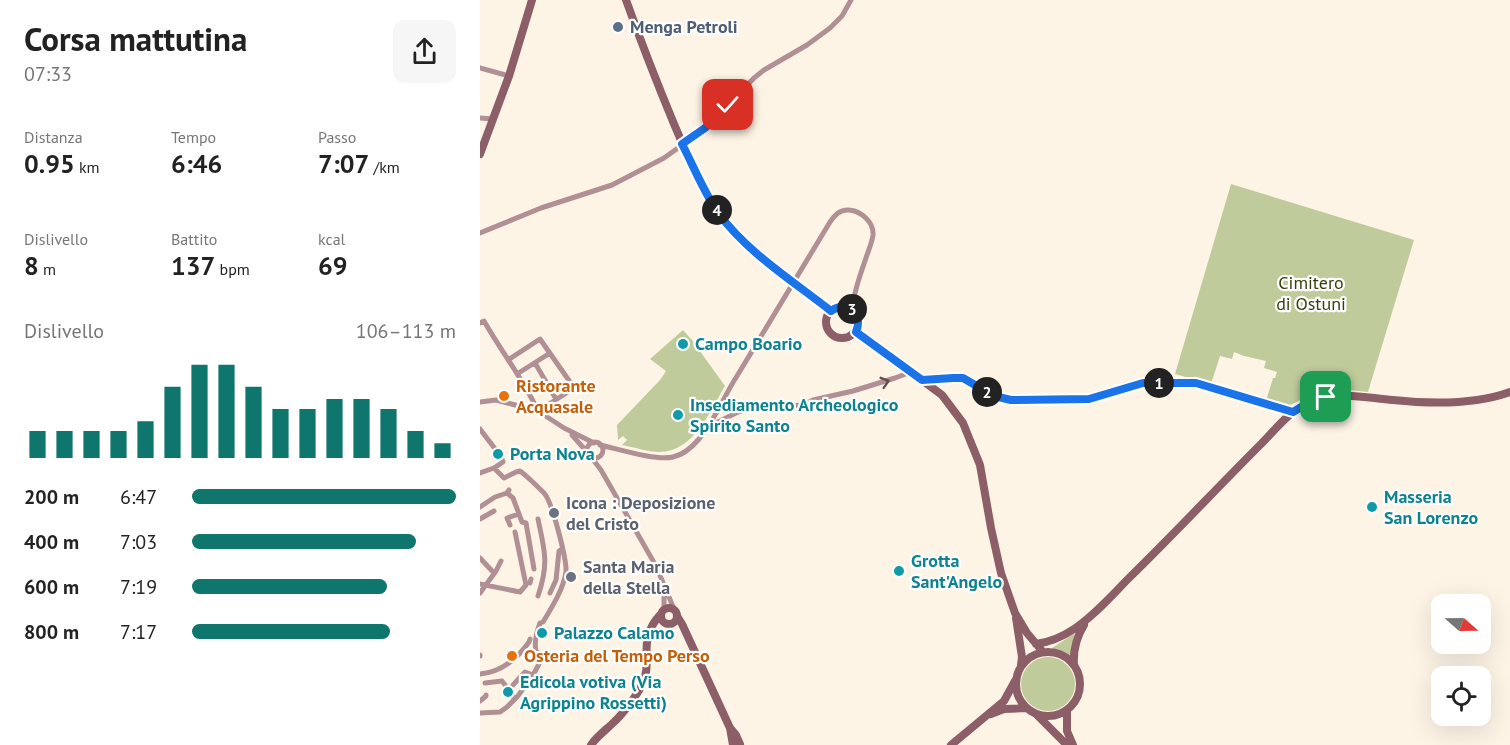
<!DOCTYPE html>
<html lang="it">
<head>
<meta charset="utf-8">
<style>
	:root { --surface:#fff; --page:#f6f6f6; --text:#222; --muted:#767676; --accent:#0f766e }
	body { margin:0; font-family:"PT Sans",sans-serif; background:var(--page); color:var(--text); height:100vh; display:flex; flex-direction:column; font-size:22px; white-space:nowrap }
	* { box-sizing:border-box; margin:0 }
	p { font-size:20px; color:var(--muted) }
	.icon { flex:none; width:33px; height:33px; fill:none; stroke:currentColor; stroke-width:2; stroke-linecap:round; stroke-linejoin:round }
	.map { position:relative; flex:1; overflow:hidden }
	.details { display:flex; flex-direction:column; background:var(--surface); width:480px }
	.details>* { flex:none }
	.needle { width:39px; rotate:110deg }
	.controls { position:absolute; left:951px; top:594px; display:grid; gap:12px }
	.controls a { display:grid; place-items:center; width:60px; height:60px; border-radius:12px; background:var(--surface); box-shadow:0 6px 24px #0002; font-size:30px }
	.pin { position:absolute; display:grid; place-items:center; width:51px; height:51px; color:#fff; margin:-26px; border-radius:12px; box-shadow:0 3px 9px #0006 }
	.km { position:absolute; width:30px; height:30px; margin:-15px; border-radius:50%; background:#222; color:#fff; font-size:16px; line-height:30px; text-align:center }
	.round { display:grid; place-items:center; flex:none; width:63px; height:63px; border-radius:12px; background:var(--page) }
	.headline { display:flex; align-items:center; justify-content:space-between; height:102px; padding:0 24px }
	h1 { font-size:33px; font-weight:600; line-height:45px }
	.figures { display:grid; grid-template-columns:repeat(3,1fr); gap:9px; height:102px; padding:6px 24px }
	.figures div { display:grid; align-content:center }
	.figures b { font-size:26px; font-weight:600 }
	.figures small { font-size:16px; font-weight:400 }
	.figures p { font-size:16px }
	.chart { height:168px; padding:12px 24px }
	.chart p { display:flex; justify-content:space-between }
	.chart svg { width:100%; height:108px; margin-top:6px; stroke:var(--accent); stroke-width:6 }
	ul { padding:0 24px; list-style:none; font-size:20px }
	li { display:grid; grid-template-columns:96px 72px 1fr; align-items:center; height:45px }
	li i { height:15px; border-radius:8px; background:var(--accent) }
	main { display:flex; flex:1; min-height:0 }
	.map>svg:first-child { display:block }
	.green { fill:#c0cb9c }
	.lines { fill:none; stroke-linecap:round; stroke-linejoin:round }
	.street { stroke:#b08f95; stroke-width:5 }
	.secondary { stroke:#8c5e67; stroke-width:8 }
	.oneway { stroke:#5f504c }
	.route-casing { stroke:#fff; stroke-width:12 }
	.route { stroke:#1a73e8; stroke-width:8 }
	.service-dot { fill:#5c6f8a; stroke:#fff; stroke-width:2 }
	.culture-dot { fill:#0f9aa8; stroke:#fff; stroke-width:2 }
	.food-dot { fill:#e8710a; stroke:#fff; stroke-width:2 }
	.worship-dot { fill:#6b7280; stroke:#fff; stroke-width:2 }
	.labels { text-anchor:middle; stroke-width:4.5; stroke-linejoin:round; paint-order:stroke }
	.service-label { font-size:18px; font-weight:bold; fill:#4e5e75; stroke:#fff; text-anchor:start }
	.park-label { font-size:18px; fill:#363f0d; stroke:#fff }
	.culture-label { font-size:18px; font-weight:bold; fill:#0d838f; stroke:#fff; text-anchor:start }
	.food-label { font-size:18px; font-weight:bold; fill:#c56008; stroke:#fff; text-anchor:start }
	.worship-label { font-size:18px; font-weight:bold; fill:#5b616d; stroke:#fff; text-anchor:start }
</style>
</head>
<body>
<main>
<section class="details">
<div class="headline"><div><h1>Corsa mattutina</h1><p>07:33</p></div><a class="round"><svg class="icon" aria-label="share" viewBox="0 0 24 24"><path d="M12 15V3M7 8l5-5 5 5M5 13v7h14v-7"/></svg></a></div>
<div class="figures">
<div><p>Distanza</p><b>0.95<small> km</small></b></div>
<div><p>Tempo</p><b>6:46</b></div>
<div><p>Passo</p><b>7:07<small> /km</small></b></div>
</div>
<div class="figures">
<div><p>Dislivello</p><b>8<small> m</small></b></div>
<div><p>Battito</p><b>137<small> bpm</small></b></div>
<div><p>kcal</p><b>69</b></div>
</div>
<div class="chart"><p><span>Dislivello</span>106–113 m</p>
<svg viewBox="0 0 160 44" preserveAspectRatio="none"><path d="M5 44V33M15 44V33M25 44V33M35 44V33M45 44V29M55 44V15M65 44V6M75 44V6M85 44V15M95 44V24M105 44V24M115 44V20M125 44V20M135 44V24M145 44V33M155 44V38"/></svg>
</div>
<ul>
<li><b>200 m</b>6:47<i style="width:100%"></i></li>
<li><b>400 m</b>7:03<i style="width:85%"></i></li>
<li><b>600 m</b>7:19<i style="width:74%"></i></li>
<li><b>800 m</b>7:17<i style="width:75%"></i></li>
</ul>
</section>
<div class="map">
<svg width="1030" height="745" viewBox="0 0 1030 745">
	<rect width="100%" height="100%" fill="#fef4e6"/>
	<path class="green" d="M751 184 934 240 888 392 860 389H843L806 407 786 401 793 378H795L797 372 784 368 786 361 764 356 754 352 752 359 740 356 731 384 695 374Z
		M203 330 212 340 245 386C230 411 214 452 179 452 167 452 154 447 142 445L147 440 143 436 138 440 137 425 180 380 186 371 170 359Z
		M595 633 591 656 590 657 588 655 573 650 572 648Z
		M541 684a27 27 0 1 1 54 0a27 27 0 1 1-54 0Z"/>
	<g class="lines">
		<path class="street" d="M0 68 29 76
			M0 118 13 119
			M0 233 61 208 132 185 184 158 226 128 274 78 284 70 327 45 350 28 362 16 371 0
			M0 323 4 321C21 351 43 379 58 411L88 392 90 386V382L60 339 28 360
			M55 363 76 399
			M37 374 70 353
			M442 380 473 378H483L514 396 531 400 609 399 663 383H716L813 412
			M0 402 16 400 58 411 84 428 114 443
			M230 426 256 413 270 408 324 405 333 400 373 391 415 378 431 372
			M0 429 16 450
			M92 435 107 452
			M107 450a8 8 0 1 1 16 0a8 8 0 1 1-16 0Z
			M120 445C138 449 176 461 193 457 203 455 213 446 219 439 235 420 244 396 257 376 288 324 319 273 350 222 355 215 360 209 369 210 381 211 394 222 393 235 392 243 388 251 386 258 380 275 374 291 372 309
			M111 457 121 470 176 566 194 609
			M0 473 14 468 23 462 21 457
			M29 490 27 493 33 498 42 522 46 523 54 569
			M0 507 15 497 27 493
			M0 519 14 511
			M58 519C65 552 69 563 58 596
			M30 525 27 518 39 514
			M0 558 14 573
			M50 583 51 579
			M0 584 40 592 46 585 35 532
			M0 593 16 571 21 561
			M70 593 76 580 79 551 82 549
			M184 609V590
			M0 655V656
			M0 674C22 672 37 659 49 642L50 639
			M5 683 22 681 25 685
			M33 685 45 672 53 675
			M28 691 35 699
			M0 701 6 696V695
			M0 713 20 712 27 707 37 697 52 677 59 664 60 654 56 651C54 642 57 631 60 623L63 622C72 607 83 590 86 572 87 560 72 501 64 493 58 487 47 476 40 471L36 472 24 478 14 468"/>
		<path class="secondary" d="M146 0C161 42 177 83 194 124 207 154 220 189 240 214 270 253 313 281 351 311
			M0 154 29 76 52 0
			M346 322a16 16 0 1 1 32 0a16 16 0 1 1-32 0Z
			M376 331 462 395 483 423 500 465 511 528 521 573 535 613 547 633 563 652
			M181 616a8 8 0 1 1 16 0a8 8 0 1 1-16 0Z
			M197 616 202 624 250 728 253 745
			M536 618 542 657 541 665
			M556 644C571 642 582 637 594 629 615 615 632 595 650 577 695 533 737 488 781 444 794 431 807 414 824 404 850 389 885 398 913 400 951 404 994 405 1030 392
			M536 684a32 32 0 1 1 64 0a32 32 0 1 1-64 0Z
			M594 665C593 650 596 638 604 625
			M587 710V731L593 745
			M511 714 524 709 547 708
			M557 715 587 745
			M251 729 256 735 260 744
			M111 745C117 736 126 730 134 722 142 715 157 695 162 685 174 661 156 641 180 615
			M471 745 524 701 535 681"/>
	</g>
	<defs><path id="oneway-chevron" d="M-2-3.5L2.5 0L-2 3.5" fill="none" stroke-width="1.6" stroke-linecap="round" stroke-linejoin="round" transform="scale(1.5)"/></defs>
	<use class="oneway" href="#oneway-chevron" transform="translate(405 382) rotate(-17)"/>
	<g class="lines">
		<defs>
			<path id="route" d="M248 105 225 128 202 144C214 167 224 193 239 214 268 253 313 281 351 311 367 299 384 313 376 332L442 380 473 378H483L514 396 531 400 609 399 663 383H716L813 412 833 400 846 397"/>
		</defs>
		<use href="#route" class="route-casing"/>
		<use href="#route" class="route"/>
	</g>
	<circle class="service-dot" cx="138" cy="27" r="6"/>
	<g class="culture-dot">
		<circle cx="203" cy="344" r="6"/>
		<circle cx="198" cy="415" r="6"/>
		<circle cx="18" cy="454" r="6"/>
		<circle cx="892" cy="507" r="6"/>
		<circle cx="419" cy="571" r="6"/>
		<circle cx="62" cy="633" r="6"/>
		<circle cx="28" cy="692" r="6"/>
	</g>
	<g class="food-dot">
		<circle cx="24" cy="396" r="6"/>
		<circle cx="32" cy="656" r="6"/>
	</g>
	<g class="worship-dot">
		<circle cx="74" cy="513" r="6"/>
		<circle cx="91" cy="577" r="6"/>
	</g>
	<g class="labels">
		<g class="service-label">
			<text x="150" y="33">Menga Petroli</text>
		</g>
		<g class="park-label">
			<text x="831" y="289">Cimitero<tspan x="831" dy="21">di Ostuni</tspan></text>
		</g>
		<g class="culture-label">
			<text x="215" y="350">Campo Boario</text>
			<text x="210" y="411">Insediamento Archeologico<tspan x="210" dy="21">Spirito Santo</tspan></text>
			<text x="30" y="460">Porta Nova</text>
			<text x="904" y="503">Masseria<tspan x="904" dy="21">San Lorenzo</tspan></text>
			<text x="431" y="567">Grotta<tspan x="431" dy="21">Sant'Angelo</tspan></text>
			<text x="74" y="639">Palazzo Calamo</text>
			<text x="40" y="688">Edicola votiva (Via<tspan x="40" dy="21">Agrippino Rossetti)</tspan></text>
		</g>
		<g class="food-label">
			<text x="36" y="392">Ristorante<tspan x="36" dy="21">Acquasale</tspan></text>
			<text x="44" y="662">Osteria del Tempo Perso</text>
		</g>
		<g class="worship-label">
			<text x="86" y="509">Icona : Deposizione<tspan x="86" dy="21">del Cristo</tspan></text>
			<text x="103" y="573">Santa Maria<tspan x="103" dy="21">della Stella</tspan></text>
		</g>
	</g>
</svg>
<div class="controls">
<a><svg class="needle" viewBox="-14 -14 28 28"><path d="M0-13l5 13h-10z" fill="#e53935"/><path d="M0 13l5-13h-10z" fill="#767676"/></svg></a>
<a><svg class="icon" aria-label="locate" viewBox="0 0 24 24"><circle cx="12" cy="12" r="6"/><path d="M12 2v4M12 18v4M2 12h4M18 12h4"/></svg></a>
</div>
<div class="pin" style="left:846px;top:397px;background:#1e9e55"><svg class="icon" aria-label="arrive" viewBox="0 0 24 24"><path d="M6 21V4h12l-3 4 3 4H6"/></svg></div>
<div class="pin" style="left:248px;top:105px;background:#d93025"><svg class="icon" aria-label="check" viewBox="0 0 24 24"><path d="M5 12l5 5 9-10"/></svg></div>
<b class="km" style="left:679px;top:383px">1</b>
<b class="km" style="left:507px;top:392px">2</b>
<b class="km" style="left:372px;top:309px">3</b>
<b class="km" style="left:237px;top:210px">4</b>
</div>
</main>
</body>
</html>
